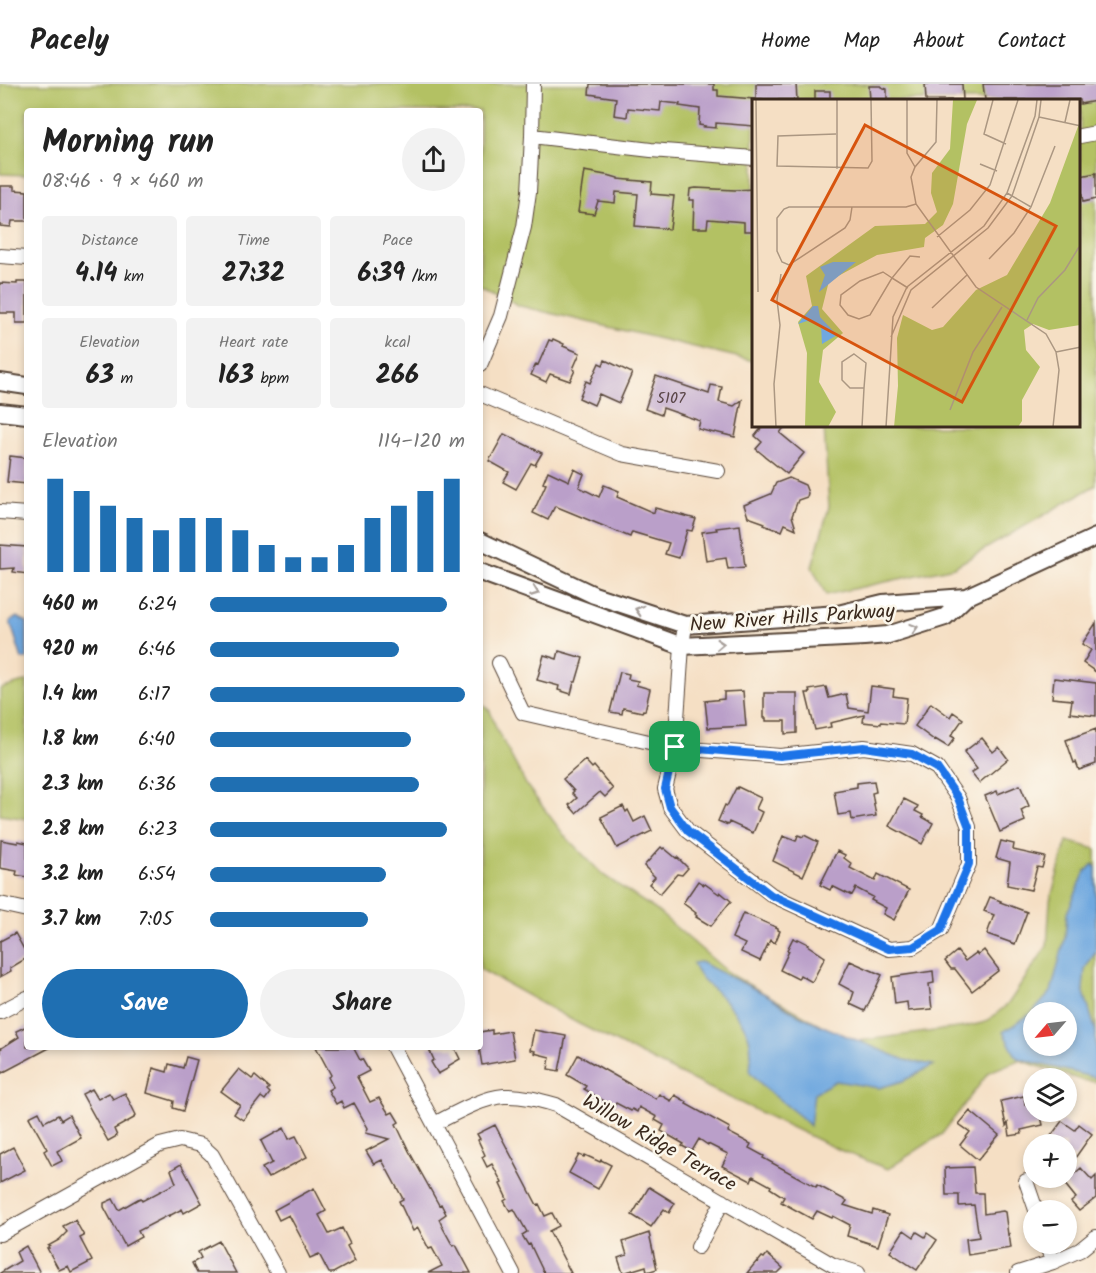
<!DOCTYPE html>
<html lang="en">
<head>
<meta charset="utf-8">
<style>
	:root { --surface:#fff; --page:#f2f2f2; --text:#222; --muted:#767676; --line:#e0e0e0; --accent:#1f6fb2 }
	body { margin:0; font-family:Kalam,sans-serif; background:var(--page); color:var(--text); height:100vh; display:flex; flex-direction:column; font-size:22px; white-space:nowrap }
	* { box-sizing:border-box; margin:0 }
	p { font-size:20px; color:var(--muted) }
	.icon { flex:none; width:33px; height:33px; fill:none; stroke:currentColor; stroke-width:2; stroke-linecap:round; stroke-linejoin:round }
	.map { position:relative; flex:1; overflow:hidden }
	.drawer { position:absolute; left:24px; top:24px; width:459px; height:942px; display:flex; flex-direction:column; background:var(--surface); border-radius:6px; box-shadow:0 3px 9px #0003 }
	.drawer>* { flex:none }
	.needle { width:39px; rotate:242deg }
	.controls { position:absolute; left:1023px; top:918px; display:grid; gap:12px }
	.controls a { display:grid; place-items:center; width:54px; height:54px; border-radius:50%; background:var(--surface); box-shadow:0 3px 9px #0003; font-size:30px }
	.pin { position:absolute; display:grid; place-items:center; width:51px; height:51px; color:#fff; margin:-26px; border-radius:12px; box-shadow:0 3px 9px #0006 }
	.round { display:grid; place-items:center; flex:none; width:63px; height:63px; border-radius:32px; background:var(--page) }
	.head { display:flex; align-items:center; justify-content:space-between; height:102px; padding:0 18px }
	h1 { font-size:33px; font-weight:800; line-height:45px }
	.metrics { display:grid; grid-template-columns:repeat(3,1fr); gap:9px; height:102px; padding:6px 18px }
	.metrics div { display:grid; align-content:center; border-radius:6px; background:var(--page); text-align:center }
	.metrics b { font-size:26px; font-weight:800 }
	.metrics small { font-size:16px; font-weight:400 }
	.metrics p { font-size:16px }
	.chart { height:168px; padding:12px 18px }
	.chart p { display:flex; justify-content:space-between }
	.chart svg { width:100%; height:108px; margin-top:6px; stroke:var(--accent); stroke-width:6 }
	.cta { display:flex; gap:12px; margin-top:auto; padding:12px 18px }
	.cta a { flex:1; height:69px; border-radius:36px; background:var(--accent); color:#fff; font-size:24px; font-weight:800; line-height:69px; text-align:center }
	.cta a+a { background:var(--page); color:var(--text) }
	ul { padding:0 18px; list-style:none; font-size:20px }
	li { display:grid; grid-template-columns:96px 72px 1fr; align-items:center; height:45px }
	li i { height:15px; border-radius:8px; background:var(--accent) }
	header { display:flex; align-items:center; gap:36px; box-sizing:border-box; height:84px; padding:0 30px; background:var(--surface); border-bottom:2px solid var(--line) }
	header strong { font-size:28px }
	nav { display:flex; gap:33px; margin-inline-start:auto; font-size:21px }
	.map>svg:first-child { display:block }
	.green { fill:#b3c163; stroke:#777640; stroke-width:1.5; fill-rule:evenodd }
	.water { fill:#70a8df; stroke:#56697e; stroke-width:1.5; fill-rule:evenodd }
	.building { fill:#ba9fc9 }
	.lines { fill:none; stroke-linecap:round; stroke-linejoin:round }
	.minor-casing { stroke:#574537; stroke-width:16 }
	.tertiary-casing { stroke:#574537; stroke-width:20 }
	.minor { stroke:#fff; stroke-width:14 }
	.tertiary { stroke:#fff; stroke-width:16 }
	.oneway { stroke:#a79f9a }
	.route-casing { stroke:#fff; stroke-width:12 }
	.route { stroke:#1a73e8; stroke-width:8 }
	.labels { text-anchor:middle; stroke-width:5; stroke-linejoin:round; paint-order:stroke }
	.number-label { font-size:16px; fill:#5b4749 }
	.street-label { font-size:20px; fill:#3b2a1e; stroke:#fbf7ec }
	.inset-road { fill:none; stroke:#ab9782; stroke-width:1.5 }
	.view { fill:#d7540e; fill-opacity:0.15; stroke:#d7540e; stroke-width:3 }
	.inset-edge { fill:none; stroke:#3b2a1e; stroke-width:3 }
</style>
</head>
<body>
<header>
<strong>Pacely</strong>
<nav><a>Home</a><a>Map</a><a>About</a><a>Contact</a></nav>
</header>
<div class="map">
<svg width="1096" height="1189" viewBox="0 0 1096 1189">
	<rect width="100%" height="100%" fill="#fbf7ec"/>
	<filter id="ink" filterUnits="userSpaceOnUse"><feTurbulence type="fractalNoise" baseFrequency=".0167" numOctaves="2"/><feDisplacementMap in="SourceGraphic" scale="12" xChannelSelector="R" yChannelSelector="G"/><feConvolveMatrix kernelMatrix="1 2 1 2 8 2 1 2 1" color-interpolation-filters="sRGB"/></filter>
	<filter id="wash" filterUnits="userSpaceOnUse"><feTurbulence type="fractalNoise" baseFrequency=".008" numOctaves="4" result="noise"/><feDisplacementMap in="SourceGraphic" scale="24" xChannelSelector="R" yChannelSelector="G"/><feGaussianBlur stdDeviation="1.35" result="paint"/><feColorMatrix in="noise" values="0 0 0 0 0 0 0 0 0 0 0 0 0 0 0 0 0 1.4 0 .05"/><feComposite in="paint" operator="in"/></filter>
	<g filter="url(#wash)">
		<rect width="100%" height="100%" fill="#f5dfc4"/>
		<path class="green" d="M0 0H1096V401L954 483 826 511 812 483 829 423 824 342H1080V16H754V277L520 222 480 201V27H27V91L0 90Z
			M27 597V735L0 731V605Z
			M480 618 490 627 497 646 527 702 564 751 603 791 656 826 730 890 851 958 965 943 986 938 1008 920 1047 862 1050 817 1067 757 1096 765V998L1081 996 1019 976 989 988 942 1050 888 1085 837 1065 680 990 579 940 480 885ZM1034 928H1066V962H1034Z"/>
		<path class="water" d="M17 533 27 538V575H22L10 537Z
			M1093 780 1096 784V867L1085 885 1083 905 1096 948V994L1017 974 1003 948 1032 929 1051 908 1065 854 1067 829 1085 788ZM1034 928H1066V962H1034Z
			M700 878 767 911 795 929 825 943 905 976 934 981 903 997 879 1004 836 997 814 1009 810 1042 801 1033 766 1005 750 988C751 976 752 965 749 954 745 938 726 917 713 905 704 896 697 892 693 879Z"/>
		<g id="blocks">
			<path class="building" d="M590 0H714V6H718V12L754 15V42L716 39V44L704 43 705 42 699 41 700 25 679 22 680 20 661 18 660 27 628 24 627 33 614 31 616 14 589 10Z
				M756 0H796L797 16H756Z
				M925 0H962L963 16H926Z
				M983 0H1096V17L1080 20V16H985Z
				M869 2H881V3L887 5V16H870Z
				M815 7H830V16H815Z
				M584 87 611 92 618 94V95L652 98 651 110 674 112 670 145 635 142 638 110 616 108 615 119 598 117 594 130 578 128Z
				M1096 89V115L1083 118 1080 101V92Z
				M0 102H14V106L27 107V137H12L11 143 0 142Z
				M696 104 735 106 754 105V147H744V138L708 135 707 144H693L694 116H689L690 105Z
				M17 198H27V239H16V229H0V199L17 200Z
				M553 255 564 260 563 262 580 269 573 285 575 286 570 297 550 290 546 298 531 291 536 280 538 281 549 256 552 257Z
				M605 276 632 289 619 319 599 310 594 321 579 314 586 297 590 299 599 279 603 281Z
				M656 292 709 310 711 301 722 303 719 318 734 322 742 316 735 353 715 348 714 349 698 345 700 337 663 324 661 331 645 325Z
				M763 342H785L780 349 804 369 787 390 756 365 762 358 755 352Z
				M504 350 542 369 535 381 531 379 516 405 503 398 509 388 489 377Z
				M10 372 27 374V400L7 398Z
				M574 385 584 390 579 403 599 413 604 401 619 407 617 413 654 429 655 424 696 435 692 447 687 446 679 474 665 470 669 459 632 448 630 453 555 422 548 436 533 429 546 400 543 399 548 387 569 397Z
				M789 394 805 401 808 409 807 413 798 416 792 432 796 445 785 440 782 447 775 444 774 445 764 441 765 439 748 433 744 421 771 410 776 399Z
				M740 441 745 483 728 485 726 474 706 477 702 448 717 446 716 444Z
				M0 461 27 463V490L13 488 14 484 0 485Z
				M1096 539V588L1083 579 1091 566 1082 560Z
				M559 567 583 574 576 598H574L571 610 558 606 559 602 537 596 544 571 557 575Z
				M620 588 629 590 628 595 638 597 636 601 650 605 645 627 643 626 642 628 623 624 622 630 610 628Z
				M1054 594 1096 599V632L1070 629 1072 616 1052 614Z
				M871 602 894 605 893 612 907 614 904 640 881 638V640L863 638 864 631 830 639 831 643 815 646 806 609H810L809 606 826 603 829 614 846 610 849 624 868 627Z
				M743 607 746 642 708 644 705 617 724 615V608Z
				M764 609H797V649L785 650V637H766V634H764Z
				M931 619 950 633 953 628 963 635 951 652 955 654 948 663 935 655 934 656 915 642Z
				M1096 645V680L1079 686 1076 678 1074 679 1066 656Z
				M982 654 993 668 999 663 1008 675 979 699 971 689 977 685 964 668Z
				M585 676 592 684 594 682 613 705 605 713 600 708 576 729 569 721 577 714 572 709 574 707 563 695Z
				M874 697 876 708 872 709 876 732 852 736 851 729 838 731 834 707 857 703V699Z
				M1020 701 1029 722 1021 726 1025 737 1000 748 985 712 997 707 998 710Z
				M738 703 761 714 756 725 762 728 753 749 729 738 728 741 718 737 725 721 727 722 736 704 737 705Z
				M904 715 918 722 915 727 923 731 922 733 933 739 922 760 889 742Z
				M623 722 626 728 628 726 634 738 645 732 652 747 617 764 601 733Z
				M798 751 803 753 804 751 818 758 803 792 773 777 783 752 796 757Z
				M1 756 18 759V757L27 759V793L16 791 17 787 0 784Z
				M1001 757 1014 760 1013 766 1045 773 1042 784 1037 783 1031 806 1007 801 1010 778 996 774Z
				M661 763 663 765 664 764 676 774 677 773 688 784 682 791 677 790 660 810 649 800 655 793 644 782Z
				M837 767 845 771 844 774 852 780 850 784 875 797 878 790 909 806 894 836 883 830 886 824 871 816 873 813 856 804 852 811 850 810V811L832 802 830 806 820 801Z
				M698 797 704 801 705 800 719 810 720 808 731 817 711 842 696 833 697 832 695 830 696 829 683 819Z
				M990 813 1001 817 1000 818 1027 828 1015 860 987 850 994 831 984 827Z
				M743 829 778 844V846L780 847 775 859 770 856 760 877 741 868 745 860 732 854Z
				M15 849 27 871V874L10 884 11 887 0 893V857Z
				M793 854 797 856 798 855 808 860 807 861 825 873 812 898 800 891 798 895 780 886 789 867 787 866Z
				M984 866 999 886 972 907 955 885H951L945 877 957 867 965 877 976 869 978 871Z
				M850 877 882 891 865 927 850 920 854 908 839 900Z
				M933 887 934 899 929 900 932 925 908 927 907 918 895 920 892 893Z
				M27 942V963H51L0 990V965L19 953 16 947Z
				M492 946V950L510 947 515 975 482 981 479 963 480 948Z
				M534 946 566 952 559 987 548 985 550 973 534 969 535 967 530 966Z
				M316 963H353L360 976 362 975 369 987 357 993 370 1018 379 1014 389 1030 393 1028 399 1038 396 1040 409 1067 439 1121 441 1120 446 1130 439 1135 443 1144 453 1162 456 1161 471 1189H428L442 1182 432 1164 429 1165 418 1144 413 1147 399 1117 403 1115 382 1076 374 1080 366 1067 389 1055 366 1049 368 1044 354 1019 344 1024 341 1017 336 1020 328 1006 333 1003 328 993 331 991Z
				M428 963H454L460 975 448 982 449 984 438 990 431 978 434 976Z
				M578 971 656 1015 659 1010 671 1017 675 1011 687 1018 686 1020 730 1044 728 1048 751 1060 749 1064 764 1072 763 1074 816 1103 817 1101 847 1117 844 1121 872 1130 873 1126 888 1131 878 1162 847 1152 850 1141 833 1132 832 1134 817 1127 812 1135 781 1118 784 1113 770 1104 771 1102 753 1092 751 1097 722 1082 728 1070 708 1060V1061L699 1055 692 1067 682 1062 684 1060 661 1047 664 1041 655 1036 657 1033 639 1023 637 1028 632 1025 631 1027 616 1019 614 1023 584 1005 586 1002 567 991Z
				M186 973 197 976 183 1027 173 1024 174 1017 147 1009 153 984 167 988 169 980 183 984Z
				M239 985 252 995 255 992 269 1004 267 1006 270 1009 265 1016 261 1013 243 1036 234 1030 240 1021 221 1007Z
				M92 1005 98 1015 109 1009 113 1015 125 1009 136 1031 134 1033V1034L114 1045 117 1052 108 1057 82 1010Z
				M1024 1012 1025 1020 1034 1018V1028H1040L1043 1041 1021 1046 1022 1050 1010 1052 1008 1039 1006 1042 1001 1017Z
				M970 1027 999 1051 978 1076 960 1061 970 1048 959 1040Z
				M39 1028 44 1038 58 1031 61 1036 69 1031 81 1054 57 1067 62 1077 52 1082 44 1067 47 1065 29 1033Z
				M1062 1037 1075 1046 1079 1040 1092 1050 1075 1074 1066 1069V1060H1055L1048 1056Z
				M495 1041 537 1121 539 1120 545 1132 552 1129 559 1142 549 1147 571 1189H544L530 1160 528 1161 522 1151 527 1148 514 1125 510 1127 504 1117 507 1115 500 1100 502 1099 492 1080 487 1083 482 1073 485 1071 478 1056 480 1055 477 1050Z
				M284 1044 289 1055 296 1052 307 1073 268 1094 262 1084 272 1079 261 1057Z
				M13 1063 25 1086 0 1099V1070Z
				M579 1071 584 1073 585 1071 600 1078 601 1076 611 1081 598 1105 569 1089Z
				M181 1080 202 1119 184 1129 182 1125 169 1132V1131L138 1147 141 1153 125 1162 104 1123V1119L113 1115 119 1126 138 1115 141 1114 142 1117 176 1099 171 1086Z
				M973 1083 975 1109H983L984 1130 1003 1127 1005 1128 1008 1151 1009 1150 1011 1164 968 1171 966 1155 979 1153 974 1121 959 1122V1111H946L945 1084Z
				M1081 1084 1092 1096 1096 1092V1114L1079 1127 1071 1118 1076 1114 1064 1099Z
				M649 1103 675 1119 669 1129 664 1125 651 1143 632 1131Z
				M314 1104 326 1127 319 1131 329 1150 342 1144 350 1160 347 1162 355 1177 333 1189H329L319 1170 310 1174 305 1164 306 1163 289 1131 279 1136 274 1126Z
				M75 1136 84 1152 80 1154 92 1177 71 1188 68 1182 59 1186 47 1164H49L48 1162 59 1156 67 1148 63 1142Z
				M904 1146 914 1153 917 1148 925 1153 927 1149 937 1156 917 1186 890 1168Z
				M649 1149 657 1185 647 1188 646 1182 623 1189 618 1174 627 1171 623 1158Z
				M219 1157 236 1189H197L192 1179 201 1174 198 1168Z
				M26 1162 40 1189H0L20 1177 16 1168Z
				M767 1170 783 1184 778 1189H747L757 1177 758 1178 762 1173 764 1174Z"/>
		</g>
	</g>
	<g filter="url(#ink)">
		<use href="#blocks" fill-opacity="0" stroke="#574537" stroke-width="1.5"/>
		<g class="lines">
			<defs>
				<path id="minor" d="M532 52 651 66 754 74
					M1080 52 1096 49
					M0 172 27 174
					M480 281 501 232 524 143 529 108 532 52 533 0
					M480 310 622 370 718 387
					M0 428 27 430
					M499 579 523 629 675 664 682 562 685 541
					M864 663 912 670 937 684 958 714 969 743V780L941 846 913 863 889 865 772 811 688 747 670 723 665 705 675 664 780 672Z
					M0 820 27 826
					M0 928 27 914
					M393 963 513 1189
					M434 1040C454 1030 481 1014 504 1012 522 1011 539 1016 556 1021L833 1181 858 1189
					M1026 1097 1036 1126
					M0 1150 160 1061 180 1056 201 1061 212 1071 278 1189
					M1046 1160 1053 1178
					M698 1163 723 1117
					M1018 1189 1053 1178 1080 1166 1096 1153"/>
				<path id="tertiary" d="M0 298 27 302
					M0 328 27 331
					M480 457 594 511 685 541 838 530 883 519 966 513 1096 453
					M480 488 682 562 864 553 888 551 945 533 966 513"/>
			</defs>
			<use href="#minor" class="minor-casing"/>
			<use href="#tertiary" class="tertiary-casing"/>
			<use href="#minor" class="minor"/>
			<use href="#tertiary" class="tertiary"/>
		</g>
		<defs><path id="oneway-chevron" d="M-2-3.5L2.5 0L-2 3.5" fill="none" stroke-width="1.6" stroke-linecap="round" stroke-linejoin="round" transform="scale(1.5)"/></defs>
		<g class="oneway">
			<use href="#oneway-chevron" transform="translate(535 508) rotate(20)"/>
			<use href="#oneway-chevron" transform="translate(639 526) rotate(-162)"/>
			<use href="#oneway-chevron" transform="translate(914 544) rotate(-17)"/>
			<use href="#oneway-chevron" transform="translate(720 560) rotate(-3)"/>
		</g>
	</g>
	<g class="lines" filter="url(#ink)">
		<defs>
			<path id="route" d="M675 663 780 672 864 663 912 670 937 684 958 714 969 743V780L941 846 913 863 889 865 771 811 688 747 670 723 665 705Z"/>
		</defs>
		<use href="#route" class="route-casing"/>
		<use href="#route" class="route"/>
	</g>
	<g class="labels">
		<g class="number-label">
			<text x="671" y="319">5107</text>
		</g>
		<g class="street-label">
			<text transform="translate(792 533) rotate(-4)" y="7">New River Hills Parkway</text>
			<text transform="translate(660 1058) rotate(30)" y="7">Willow Ridge Terrace</text>
		</g>
	</g>
	<g transform="translate(752 15)">
		<rect width="328" height="328" fill="#f5dfc4"/>
		<path d="M201 1H225L215 25 201 105 191 126 173 139 172 148 125 156 77 182 70 210 91 234 71 251 67 283 84 313 76 328H53L55 254 46 223 60 207 54 177 123 127 173 125 185 113 179 94 180 74 198 50ZM328 22V226L297 231 281 225 272 231 274 251 288 268 270 301V322L266 328H142L146 287 145 239 151 216 180 231 191 228 224 191 255 176 298 104Z" fill="#b3c163"/>
		<path d="M81 163H104L67 193 73 176 68 168ZM61 207H66L68 218 85 236 70 245 69 226 55 222 46 225Z" fill="#70a8df"/>
		<path class="inset-road" d="M4 1 6 193M85 1V70M155 1V54L163 68M185 1 184 43 163 68 159 78 164 105 224 188 294 235 304 253 307 271 301 328M241 1 232 35 254 45M287 18 329 27M313 23 318 1M84 35 26 37 25 67 116 69 120 62 119 1M228 65 245 72M255 94 279 108M100 108 98 121 93 129 37 166 30 163 25 152V119L32 110 37 108H154L164 105M185 138 218 111 238 86 266 1M237 160 262 134 279 108 303 47M131 173 140 179 118 216 107 220 96 216 88 206 89 196 108 182ZM156 189 140 179 158 157 168 158M180 209 215 176M275 221 286 199 313 171 327 148M139 238 159 191 236 129 260 97 287 18 289 1M304 253 329 248M102 255 114 264 112 289H98L90 281V263ZM198 311 221 253 250 208M24 328 22 285 28 226 25 201 29 175M110 328 112 289M134 328 141 218 155 188 232 127 255 94 283 17 285 1"/>
		<path class="view" d="M113 26 304 127 210 303 20 201Z"/>
		<rect width="328" height="328" class="inset-edge"/>
	</g>
</svg>
<div class="controls">
<a><svg class="needle" viewBox="-14 -14 28 28"><path d="M0-13l5 13h-10z" fill="#e53935"/><path d="M0 13l5-13h-10z" fill="#767676"/></svg></a>
<a><svg class="icon" aria-label="layers" viewBox="0 0 24 24"><path d="M12 4l9 5-9 5-9-5zM3 14l9 5 9-5"/></svg></a>
<a>+</a>
<a>−</a>
</div>
<div class="pin" style="left:675px;top:663px;background:#1e9e55"><svg class="icon" aria-label="arrive" viewBox="0 0 24 24"><path d="M6 21V4h12l-3 4 3 4H6"/></svg></div>
<section class="drawer">
<div class="head"><div><h1>Morning run</h1><p>08:46 · 9 × 460 m</p></div><a class="round"><svg class="icon" aria-label="share" viewBox="0 0 24 24"><path d="M12 15V3M7 8l5-5 5 5M5 13v7h14v-7"/></svg></a></div>
<div class="metrics">
<div><p>Distance</p><b>4.14<small> km</small></b></div>
<div><p>Time</p><b>27:32</b></div>
<div><p>Pace</p><b>6:39<small> /km</small></b></div>
</div>
<div class="metrics">
<div><p>Elevation</p><b>63<small> m</small></b></div>
<div><p>Heart rate</p><b>163<small> bpm</small></b></div>
<div><p>kcal</p><b>266</b></div>
</div>
<div class="chart"><p><span>Elevation</span>114–120 m</p>
<svg viewBox="0 0 160 44" preserveAspectRatio="none"><path d="M5 44V6M15 44V11M25 44V17M35 44V22M45 44V27M55 44V22M65 44V22M75 44V27M85 44V33M95 44V38M105 44V38M115 44V33M125 44V22M135 44V17M145 44V11M155 44V6"/></svg>
</div>
<ul>
<li><b>460 m</b>6:24<i style="width:93%"></i></li>
<li><b>920 m</b>6:46<i style="width:74%"></i></li>
<li><b>1.4 km</b>6:17<i style="width:100%"></i></li>
<li><b>1.8 km</b>6:40<i style="width:79%"></i></li>
<li><b>2.3 km</b>6:36<i style="width:82%"></i></li>
<li><b>2.8 km</b>6:23<i style="width:93%"></i></li>
<li><b>3.2 km</b>6:54<i style="width:69%"></i></li>
<li><b>3.7 km</b>7:05<i style="width:62%"></i></li>
</ul>
<div class="cta"><a>Save</a><a>Share</a></div>
</section>
</div>
</body>
</html>
